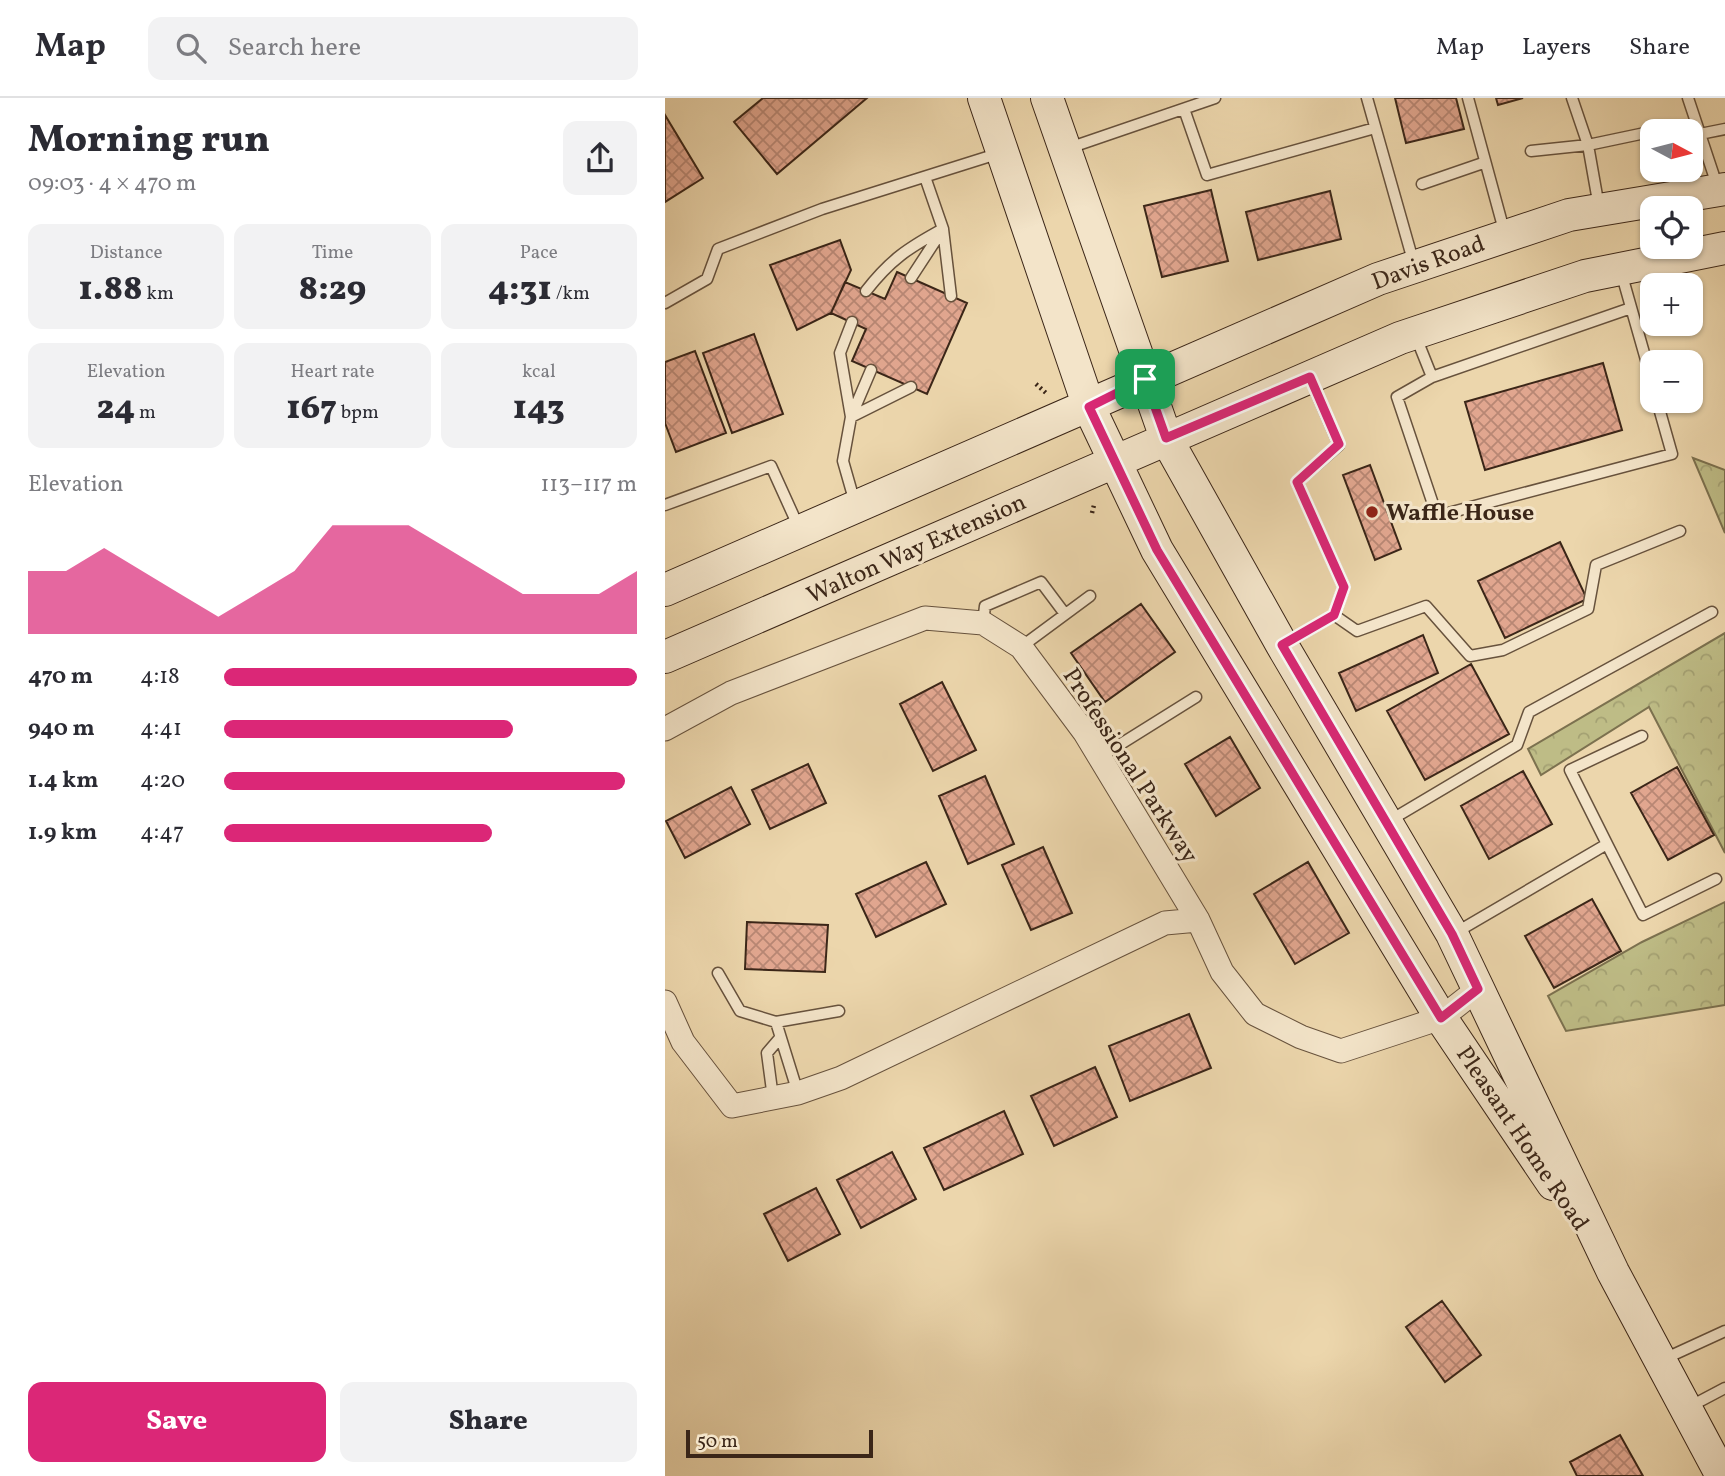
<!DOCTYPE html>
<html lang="en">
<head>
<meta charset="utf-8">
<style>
	:root { --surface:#fff; --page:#f2f2f3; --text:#2b2b33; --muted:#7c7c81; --line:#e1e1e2; --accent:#db2777 }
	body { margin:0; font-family:Vollkorn,serif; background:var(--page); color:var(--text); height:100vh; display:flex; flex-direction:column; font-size:26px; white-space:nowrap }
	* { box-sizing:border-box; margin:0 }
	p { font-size:23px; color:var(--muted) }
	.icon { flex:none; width:38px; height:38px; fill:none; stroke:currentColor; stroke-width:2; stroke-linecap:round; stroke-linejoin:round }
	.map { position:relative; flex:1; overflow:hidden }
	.panel { display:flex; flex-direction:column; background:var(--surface); width:665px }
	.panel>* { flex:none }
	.needle { width:46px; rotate:97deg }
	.tools { position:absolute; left:975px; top:21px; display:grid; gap:14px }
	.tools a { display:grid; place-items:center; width:63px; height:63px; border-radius:14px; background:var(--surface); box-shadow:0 2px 5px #0004; font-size:35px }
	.scale { position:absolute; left:21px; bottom:18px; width:187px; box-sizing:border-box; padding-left:7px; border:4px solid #3b2618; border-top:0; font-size:19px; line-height:24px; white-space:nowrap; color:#3b2618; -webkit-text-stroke:5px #f3e4c9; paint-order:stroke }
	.pin { position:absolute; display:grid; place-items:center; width:60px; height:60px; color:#fff; margin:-30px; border-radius:14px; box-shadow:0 4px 10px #0006 }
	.round { display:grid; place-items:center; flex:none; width:74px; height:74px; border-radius:14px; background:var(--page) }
	.overview { display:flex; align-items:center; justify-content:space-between; height:119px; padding:0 28px }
	h1 { font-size:38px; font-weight:800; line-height:52px }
	.figures { display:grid; grid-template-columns:repeat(3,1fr); gap:10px; height:119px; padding:7px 28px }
	.figures div { display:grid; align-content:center; border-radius:14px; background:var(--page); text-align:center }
	.figures b { font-size:35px; font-weight:800 }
	.figures small { font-size:19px; font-weight:400 }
	.figures p { font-size:19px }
	.chart { height:196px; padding:14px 28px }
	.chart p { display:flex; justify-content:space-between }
	.chart svg { width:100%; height:126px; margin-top:7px; fill:var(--accent); opacity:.7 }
	.primary-button { display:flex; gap:14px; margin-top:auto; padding:14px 28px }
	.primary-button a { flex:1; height:80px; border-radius:14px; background:var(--accent); color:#fff; font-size:28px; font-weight:800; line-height:80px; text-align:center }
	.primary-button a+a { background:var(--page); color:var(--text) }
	ul { padding:0 28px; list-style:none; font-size:23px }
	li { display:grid; grid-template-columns:112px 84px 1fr; align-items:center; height:52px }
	li i { height:18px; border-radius:9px; background:var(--accent) }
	header { display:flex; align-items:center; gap:42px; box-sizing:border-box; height:98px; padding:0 35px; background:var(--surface); border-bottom:2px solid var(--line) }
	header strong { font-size:33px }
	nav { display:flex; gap:38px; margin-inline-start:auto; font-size:24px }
	.search { width:490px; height:63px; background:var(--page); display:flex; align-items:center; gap:18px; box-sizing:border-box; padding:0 24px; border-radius:14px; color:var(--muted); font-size:26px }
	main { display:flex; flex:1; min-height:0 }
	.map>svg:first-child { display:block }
	.forest { fill:url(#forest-crowns); stroke:#7c714f; stroke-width:2 }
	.building { fill:url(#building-cross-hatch); stroke:#3b2618; stroke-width:2 }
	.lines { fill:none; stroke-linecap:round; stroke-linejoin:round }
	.lane-casing { stroke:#67523d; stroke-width:13 }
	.street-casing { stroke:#67523d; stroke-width:25 }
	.secondary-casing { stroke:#3b2618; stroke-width:34 }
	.path { stroke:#3b2618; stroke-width:4.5; stroke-dasharray:2 3.5; stroke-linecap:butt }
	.lane { stroke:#f3e4c9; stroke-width:10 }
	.street { stroke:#f3e4c9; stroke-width:23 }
	.secondary { stroke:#f3e4c9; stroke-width:32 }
	.route-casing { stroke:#fff; stroke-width:14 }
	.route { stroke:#db2777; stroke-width:9 }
	.poi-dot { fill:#8f2418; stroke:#f3e4c9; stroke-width:2.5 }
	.labels { text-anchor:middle; stroke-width:6; stroke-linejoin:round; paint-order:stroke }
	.street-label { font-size:24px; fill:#3b2618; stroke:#f3e4c9 }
	.poi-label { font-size:24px; font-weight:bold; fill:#3b2618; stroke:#f3e4c9; text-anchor:start }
</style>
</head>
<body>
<header>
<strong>Map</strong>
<div class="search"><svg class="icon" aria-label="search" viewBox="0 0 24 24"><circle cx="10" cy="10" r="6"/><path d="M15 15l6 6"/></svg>Search here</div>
<nav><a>Map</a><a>Layers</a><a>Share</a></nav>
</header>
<main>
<section class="panel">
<div class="overview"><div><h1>Morning run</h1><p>09:03 · 4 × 470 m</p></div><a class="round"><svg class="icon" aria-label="share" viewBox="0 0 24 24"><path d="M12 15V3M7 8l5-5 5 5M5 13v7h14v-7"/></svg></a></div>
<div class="figures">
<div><p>Distance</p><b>1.88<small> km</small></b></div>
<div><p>Time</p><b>8:29</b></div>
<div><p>Pace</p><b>4:31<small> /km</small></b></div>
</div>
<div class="figures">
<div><p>Elevation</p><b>24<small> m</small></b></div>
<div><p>Heart rate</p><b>167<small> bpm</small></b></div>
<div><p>kcal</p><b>143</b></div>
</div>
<div class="chart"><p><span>Elevation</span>113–117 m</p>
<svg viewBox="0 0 160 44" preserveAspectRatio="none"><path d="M0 44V22L10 22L20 14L30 22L40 30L50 38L60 30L70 22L80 6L90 6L100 6L110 14L120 22L130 30L140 30L150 30L160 22V44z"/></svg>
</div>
<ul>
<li><b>470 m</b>4:18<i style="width:100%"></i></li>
<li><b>940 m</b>4:41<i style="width:70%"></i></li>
<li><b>1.4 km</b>4:20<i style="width:97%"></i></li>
<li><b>1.9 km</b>4:47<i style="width:65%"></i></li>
</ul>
<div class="primary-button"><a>Save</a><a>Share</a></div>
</section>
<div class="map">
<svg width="1060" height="1378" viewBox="0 0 1060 1378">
	<defs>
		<pattern id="forest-crowns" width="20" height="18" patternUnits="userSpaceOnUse" patternTransform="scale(1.75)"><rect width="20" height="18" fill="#bebc86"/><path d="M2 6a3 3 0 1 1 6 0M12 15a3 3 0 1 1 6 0" fill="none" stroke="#a4a173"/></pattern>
		<pattern id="building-cross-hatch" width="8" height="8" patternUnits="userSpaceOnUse" patternTransform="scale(1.75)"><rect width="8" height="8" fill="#e1a68f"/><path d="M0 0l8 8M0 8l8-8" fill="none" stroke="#b88774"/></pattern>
	</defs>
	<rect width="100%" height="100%" fill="#ecd6ac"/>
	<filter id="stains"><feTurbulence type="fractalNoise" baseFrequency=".00286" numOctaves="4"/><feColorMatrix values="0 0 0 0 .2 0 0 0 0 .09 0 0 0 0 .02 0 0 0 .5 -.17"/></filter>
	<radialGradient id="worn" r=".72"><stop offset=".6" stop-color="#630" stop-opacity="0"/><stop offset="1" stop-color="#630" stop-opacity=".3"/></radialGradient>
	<path class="forest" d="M1028 360 1060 372V435Z
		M1060 535V755L984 609 876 677 863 651Z
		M1060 804V907L901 933 883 898 977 844Z"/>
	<path class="building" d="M98 0H202L112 76 69 24Z
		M730 0H791L799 31 741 45Z
		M831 0H858L833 7Z
		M0 17 38 80 0 104Z
		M546 92 563 163 497 179 479 108Z
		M665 93 676 141 593 162 581 114Z
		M175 142 186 172 166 215 132 232 105 167Z
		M232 174 302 205 262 296 187 263 201 231 166 215 180 184 220 201Z
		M89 236 118 316 67 335 38 255Z
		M30 253 61 335 11 354 0 325V264Z
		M938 265 957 332 820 372 800 304Z
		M705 367 736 451 710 462 678 377Z
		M895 444 922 501 840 540 813 483Z
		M476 506 510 554 440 604 406 555Z
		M758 537 773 575 691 613 674 575Z
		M806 566 844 636 760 682 722 613Z
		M277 584 311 652 268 673 235 606Z
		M565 639 595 690 551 718 520 666Z
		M143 666 161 705 105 731 87 692Z
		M1012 669 1049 737 1003 762 966 695Z
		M858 673 887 726 824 761 796 708Z
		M320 678 349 746 303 766 274 698Z
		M66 689 85 726 20 760 1 723Z
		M378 749 407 815 366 832 337 767Z
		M261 764 281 806 211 839 191 796Z
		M643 764 684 835 630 866 589 796Z
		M927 801 956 853 889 890 860 838Z
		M82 824 163 827 160 874 80 871Z
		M524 916 546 970 465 1003 444 948Z
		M430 969 452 1019 389 1048 366 998Z
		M339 1013 358 1056 279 1092 259 1050Z
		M227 1054 251 1101 196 1130 172 1082Z
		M151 1090 175 1136 123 1163 99 1116Z
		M777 1203 816 1257 780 1284 741 1229Z
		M955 1337 978 1378H912L905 1364Z"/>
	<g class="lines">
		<defs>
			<path id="lane" d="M702 0 749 166
				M803 0 840 136
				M907 0 923 47 934 109
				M1023 0 1053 90
				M519 11 542 77 710 30
				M1035 36 1060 31
				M404 50 550 0
				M866 53 923 47 980 35
				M757 86 818 65
				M956 174 987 283
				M246 180 278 131 260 79
				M201 193C225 162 243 150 278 131L286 198
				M0 205 42 181 53 151 157 111 335 55
				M966 210 767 279 732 299 772 418 1007 356 992 303
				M187 224 175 255 186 319 178 363 190 405
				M751 239 767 279
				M206 272 186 319 246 289
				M0 407 106 368 135 432
				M669 517 692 533 761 508 805 558 838 552 923 511 931 467 1015 433
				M318 525 320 508 376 484 400 516
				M621 545 669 517 679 489 632 384 674 347 646 282
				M356 549 425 498
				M435 659 531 599
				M724 723 852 647 864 614 1047 514
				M942 746 905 672 977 638
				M790 835 942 746 978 817 1051 781
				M53 875 75 913 111 924 174 913
				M111 924 133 995
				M108 1000 102 955 114 941
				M999 1261 1060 1233
				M1024 1309 1060 1290"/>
			<path id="street" d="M0 631 66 595 260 520 318 525 356 549 420 635 533 822 557 874 590 916 636 939 676 953 776 920 813 891
				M0 904 18 944 67 1008 133 995 176 980 500 825 533 822"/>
			<path id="secondary" d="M319 0 424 309 492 452 776 920 888 1086
				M382 0 501 340 617 547 787 836 948 1174 1057 1378
				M0 492 713 181 904 117 1060 91
				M0 559 735 240 920 178 1060 150"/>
		</defs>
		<use href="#lane" class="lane-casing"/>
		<use href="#street" class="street-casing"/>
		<use href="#secondary" class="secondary-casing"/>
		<path class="path" d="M371 286 381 295
			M427 415 429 407"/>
		<use href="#lane" class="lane"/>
		<use href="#street" class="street"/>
		<use href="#secondary" class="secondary"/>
	</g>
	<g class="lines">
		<defs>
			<path id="route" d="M645 279 674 346 632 384 679 489 669 517 617 547 787 836 813 891 776 920 492 452 424 309 480 281 501 340Z"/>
		</defs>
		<use href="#route" class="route-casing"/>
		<use href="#route" class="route"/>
	</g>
	<circle class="poi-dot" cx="707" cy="414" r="7"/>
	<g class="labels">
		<g class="street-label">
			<text transform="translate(763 164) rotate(-20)" y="8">Davis Road</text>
			<text transform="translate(251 450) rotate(-24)" y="8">Walton Way Extension</text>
			<text transform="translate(466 667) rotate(57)" y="8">Professional Parkway</text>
			<text transform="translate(858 1040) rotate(56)" y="8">Pleasant Home Road</text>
		</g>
		<g class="poi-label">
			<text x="721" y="422">Waffle House</text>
		</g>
	</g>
	<rect width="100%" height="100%" filter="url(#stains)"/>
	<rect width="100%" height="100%" fill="url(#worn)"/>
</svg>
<div class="tools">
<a><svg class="needle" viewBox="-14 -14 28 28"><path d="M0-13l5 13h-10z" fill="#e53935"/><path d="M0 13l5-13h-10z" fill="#7c7c81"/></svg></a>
<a><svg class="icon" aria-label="locate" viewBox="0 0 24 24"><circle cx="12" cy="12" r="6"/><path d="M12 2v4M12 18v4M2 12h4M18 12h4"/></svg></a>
<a>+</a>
<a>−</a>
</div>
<div class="scale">50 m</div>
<div class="pin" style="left:480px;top:281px;background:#1e9e55"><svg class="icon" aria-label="arrive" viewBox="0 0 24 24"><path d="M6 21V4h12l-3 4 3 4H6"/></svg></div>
</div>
</main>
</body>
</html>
